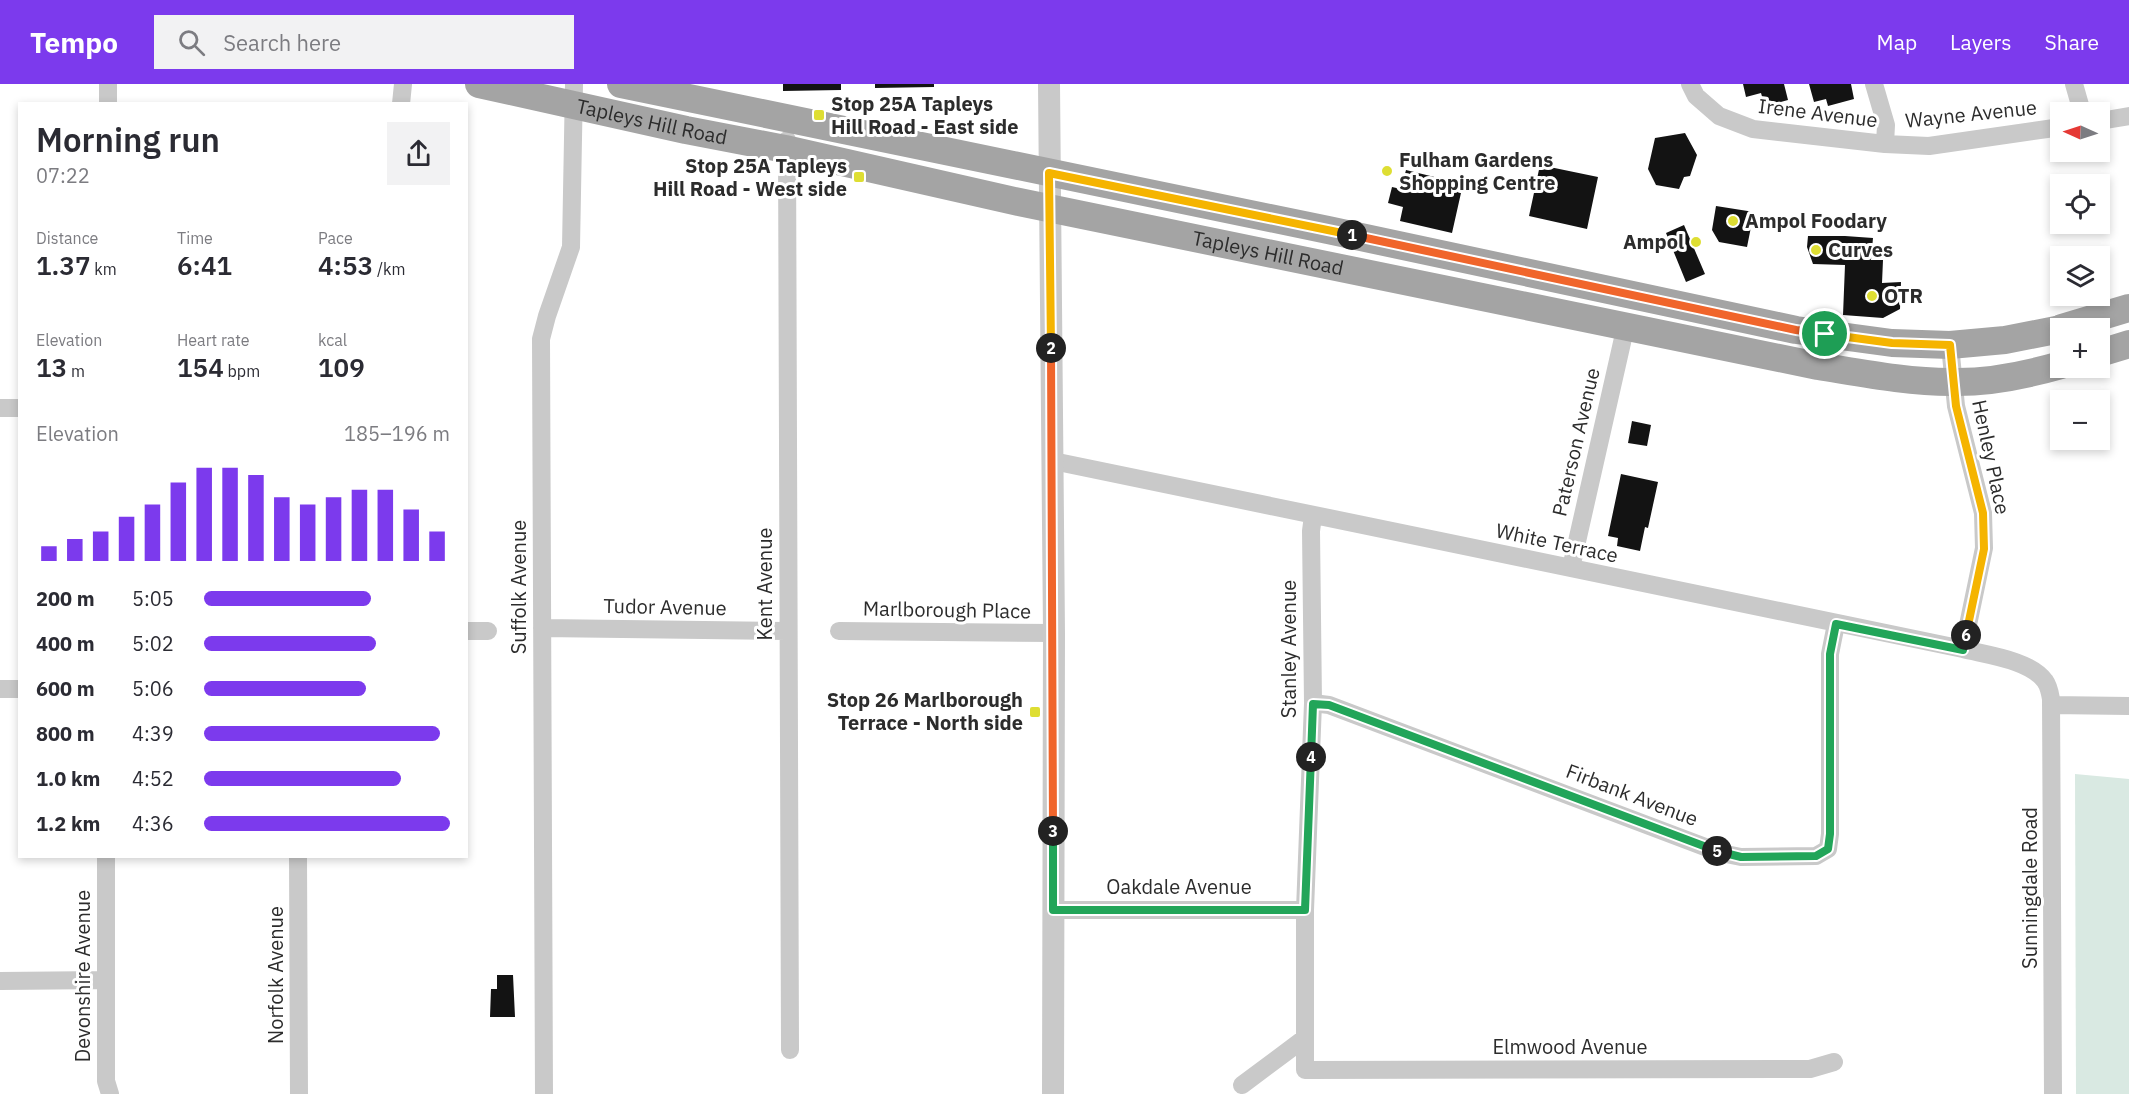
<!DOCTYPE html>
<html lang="en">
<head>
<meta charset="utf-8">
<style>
	:root { --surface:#fff; --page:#f2f2f3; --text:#2b2b33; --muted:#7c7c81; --accent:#7c3aed }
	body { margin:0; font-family:"IBM Plex Sans",sans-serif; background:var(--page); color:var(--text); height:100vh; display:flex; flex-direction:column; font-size:22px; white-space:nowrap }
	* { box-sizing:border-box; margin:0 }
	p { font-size:20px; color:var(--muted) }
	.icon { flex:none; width:33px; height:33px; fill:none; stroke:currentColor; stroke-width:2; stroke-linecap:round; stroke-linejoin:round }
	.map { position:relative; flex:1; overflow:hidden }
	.details { position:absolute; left:18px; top:18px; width:450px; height:756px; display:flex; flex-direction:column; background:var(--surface); border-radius:0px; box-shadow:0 3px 9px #0003 }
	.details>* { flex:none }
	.needle { width:39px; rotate:273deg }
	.fabs { position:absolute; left:2050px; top:18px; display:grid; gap:12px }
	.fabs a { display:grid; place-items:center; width:60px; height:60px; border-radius:0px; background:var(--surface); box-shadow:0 3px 9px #0003; font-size:30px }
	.pin { position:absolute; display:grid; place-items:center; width:51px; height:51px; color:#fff; margin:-26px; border:3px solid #fff; border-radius:50%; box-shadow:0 2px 6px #0007 }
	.km { position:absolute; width:30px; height:30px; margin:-15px; border-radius:50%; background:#222; color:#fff; font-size:16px; line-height:30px; text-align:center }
	.round { display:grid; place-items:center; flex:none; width:63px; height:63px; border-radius:0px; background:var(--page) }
	.headline { display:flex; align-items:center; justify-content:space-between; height:102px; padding:0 18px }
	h1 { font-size:33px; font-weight:600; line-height:45px }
	.metrics { display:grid; grid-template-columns:repeat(3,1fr); gap:9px; height:102px; padding:6px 18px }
	.metrics div { display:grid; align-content:center }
	.metrics b { font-size:26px; font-weight:600 }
	.metrics small { font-size:16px; font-weight:400 }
	.metrics p { font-size:16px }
	.chart { height:168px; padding:12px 18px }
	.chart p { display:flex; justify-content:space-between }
	.chart svg { width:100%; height:108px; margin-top:6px; stroke:var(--accent); stroke-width:6 }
	ul { padding:0 18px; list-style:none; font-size:20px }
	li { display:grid; grid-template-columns:96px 72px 1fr; align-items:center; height:45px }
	li i { height:15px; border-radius:8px; background:var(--accent) }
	header { display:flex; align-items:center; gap:36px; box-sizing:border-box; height:84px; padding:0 30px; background:var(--accent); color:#fff }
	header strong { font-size:28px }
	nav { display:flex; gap:33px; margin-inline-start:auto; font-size:21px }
	.search { width:420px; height:54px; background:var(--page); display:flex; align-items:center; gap:15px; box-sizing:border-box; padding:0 21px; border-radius:0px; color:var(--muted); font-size:22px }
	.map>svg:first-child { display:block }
	.green { fill:#d9e9e2 }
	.building { fill:#131313 }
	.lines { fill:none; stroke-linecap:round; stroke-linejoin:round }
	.minor { stroke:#c9c9c9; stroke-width:18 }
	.tertiary { stroke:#c9c9c9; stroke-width:22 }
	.primary { stroke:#a4a4a4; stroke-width:28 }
	.split-1-casing { stroke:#fff; stroke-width:12 }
	.split-2-casing { stroke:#fff; stroke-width:12 }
	.split-3-casing { stroke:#fff; stroke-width:12 }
	.split-4-casing { stroke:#fff; stroke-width:12 }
	.split-5-casing { stroke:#fff; stroke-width:12 }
	.split-6-casing { stroke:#fff; stroke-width:12 }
	.split-7-casing { stroke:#fff; stroke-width:12 }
	.split-1 { stroke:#f0652b; stroke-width:8 }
	.split-2 { stroke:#f5b400; stroke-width:8 }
	.split-3 { stroke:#f0652b; stroke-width:8 }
	.split-4 { stroke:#22a559; stroke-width:8 }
	.split-5 { stroke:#22a559; stroke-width:8 }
	.split-6 { stroke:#22a559; stroke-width:8 }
	.split-7 { stroke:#f5b400; stroke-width:8 }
	.poi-dot { fill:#dede33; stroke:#fff; stroke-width:2 }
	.labels { text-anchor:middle; stroke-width:6; stroke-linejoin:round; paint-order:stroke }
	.poi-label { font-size:20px; font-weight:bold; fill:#2c2c2c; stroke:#fff; text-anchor:start }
	.street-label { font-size:20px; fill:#2c2c2c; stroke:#fff }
</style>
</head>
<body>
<header>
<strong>Tempo</strong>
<div class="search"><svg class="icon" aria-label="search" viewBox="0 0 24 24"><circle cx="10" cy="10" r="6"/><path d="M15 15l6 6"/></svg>Search here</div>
<nav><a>Map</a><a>Layers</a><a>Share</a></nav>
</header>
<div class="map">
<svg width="2129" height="1010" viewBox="0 0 2129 1010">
	<rect width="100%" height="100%" fill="#fff"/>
	<path class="green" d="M2075 690 2129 695V1010H2076Z"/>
	<path class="building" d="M783 0H841V6L783 7Z
		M875 0H934V3L875 4Z
		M1743 0H1784L1788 16 1769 21 1768 15 1763 16 1761 9 1746 13Z
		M1809 0H1851L1854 15 1828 22 1826 15 1814 18Z
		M1685 49 1697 71 1690 92 1684 93 1679 105 1656 101 1648 85 1655 54Z
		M1540 81 1598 93 1587 145 1529 132Z
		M1406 86 1463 100 1452 149 1400 137 1403 123 1388 119 1392 103 1401 105Z
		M1716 122 1754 128 1747 163 1719 158 1712 146Z
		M1684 141 1705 190 1686 198 1666 149Z
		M1808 152H1845L1873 154 1871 176H1883L1882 199 1901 198 1900 225 1883 234 1843 231 1845 181 1813 180 1807 163Z
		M1632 337 1651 341 1647 362 1628 359Z
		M1621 390 1658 398 1648 444 1645 443 1640 467 1617 462 1618 454 1608 452Z
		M497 891H513L515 933H490L491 905H497Z"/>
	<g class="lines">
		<path class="minor" d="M1690 0 1696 12 1719 32 1753 45 1885 60 1929 62 2061 43
			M1874 0 1886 41 1885 60
			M2074 0 2082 28
			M108 20V0
			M401 20 403 0
			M2100 37 2129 32
			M787 56 790 966
			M1950 261 1956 322 1983 429 1984 464 1963 565
			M0 324H20
			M1053 377 1963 565C1987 571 2030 576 2045 597 2048 601 2050 609 2051 615L2053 1010
			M1313 432 1311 447 1313 619 1305 826V986L1810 985 1834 978
			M1571 484 1626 241
			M542 544 787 547
			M466 547H488
			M839 547 1054 549
			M0 605H20
			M1313 619 1329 621 1721 769 1741 773 1816 772 1828 765 1830 750V570L1836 540
			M2051 621 2129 622
			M106 772V997L110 1010
			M298 772 299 1010
			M1053 826H1305
			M0 897 106 896
			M1242 1001 1305 954
			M544 1010 541 255 547 232 571 163 574 0"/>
		<path class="tertiary" d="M1049 0 1054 549 1053 1010"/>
		<g class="primary">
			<path id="s1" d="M479 0 686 46 785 65 1019 118 1818 282C1862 289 1907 298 1951 298 1988 299 2026 291 2061 281"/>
			<path d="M621 0 1328 146 1796 246 1892 259 1950 261 2005 256 2061 245"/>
			<path d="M2062 244 2129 224"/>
			<path d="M2100 269 2129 260"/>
		</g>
	</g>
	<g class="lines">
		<defs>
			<path id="split-1" d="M1352 151 1796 246 1825 250"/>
			<path id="split-2" d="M1051 264 1049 89 1352 151"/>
			<path id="split-3" d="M1051 264 1053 747"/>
			<path id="split-4" d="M1053 747V826H1305L1311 673"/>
			<path id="split-5" d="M1311 673 1313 620 1329 621 1717 767"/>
			<path id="split-6" d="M1717 767 1741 773 1816 772 1828 765 1830 750V570L1836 540 1963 566 1966 551"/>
			<path id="split-7" d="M1825 250 1892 259 1950 261 1956 322 1983 429 1984 465 1966 551"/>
		</defs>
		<use href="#split-1" class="split-1-casing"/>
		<use href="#split-2" class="split-2-casing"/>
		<use href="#split-3" class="split-3-casing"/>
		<use href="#split-4" class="split-4-casing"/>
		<use href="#split-5" class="split-5-casing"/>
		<use href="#split-6" class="split-6-casing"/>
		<use href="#split-7" class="split-7-casing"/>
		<use href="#split-1" class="split-1"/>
		<use href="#split-2" class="split-2"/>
		<use href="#split-3" class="split-3"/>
		<use href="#split-4" class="split-4"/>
		<use href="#split-5" class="split-5"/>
		<use href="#split-6" class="split-6"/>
		<use href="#split-7" class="split-7"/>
	</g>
	<g class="poi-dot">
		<rect x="813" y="25" width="12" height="12" rx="3"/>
		<circle cx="1387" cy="87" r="6"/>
		<rect x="853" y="87" width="12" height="12" rx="3"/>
		<circle cx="1733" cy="137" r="6"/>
		<circle cx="1696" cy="158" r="6"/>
		<circle cx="1816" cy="166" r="6"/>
		<circle cx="1872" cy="212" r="6"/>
		<rect x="1029" y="622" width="12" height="12" rx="3"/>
	</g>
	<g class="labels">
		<g class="poi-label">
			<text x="831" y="27">Stop 25A Tapleys<tspan x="831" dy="23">Hill Road - East side</tspan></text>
			<text x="1399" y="83">Fulham Gardens<tspan x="1399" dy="23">Shopping Centre</tspan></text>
			<text x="847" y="89" text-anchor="end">Stop 25A Tapleys<tspan x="847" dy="23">Hill Road - West side</tspan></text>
			<text x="1745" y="144">Ampol Foodary</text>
			<text x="1684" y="165" text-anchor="end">Ampol</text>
			<text x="1828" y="173">Curves</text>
			<text x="1884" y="219">OTR</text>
			<text x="1023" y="623" text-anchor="end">Stop 26 Marlborough<tspan x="1023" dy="23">Terrace - North side</tspan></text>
		</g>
		<g class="street-label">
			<text transform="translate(1818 29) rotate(7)" y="7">Irene Avenue</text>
			<text transform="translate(1971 30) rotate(-6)" y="7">Wayne Avenue</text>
			<text dy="7" stroke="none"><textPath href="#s1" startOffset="177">Tapleys Hill Road</textPath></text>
			<text dy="7" stroke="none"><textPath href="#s1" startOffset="807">Tapleys Hill Road</textPath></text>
			<text transform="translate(1576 358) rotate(-77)" y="7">Paterson Avenue</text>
			<text transform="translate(1991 373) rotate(78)" y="7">Henley Place</text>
			<text transform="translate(1557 459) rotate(12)" y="7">White Terrace</text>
			<text transform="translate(765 500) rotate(-90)" y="7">Kent Avenue</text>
			<text transform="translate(519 503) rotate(-90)" y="7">Suffolk Avenue</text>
			<text transform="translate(665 523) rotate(1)" y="7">Tudor Avenue</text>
			<text transform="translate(947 526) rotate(1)" y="7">Marlborough Place</text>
			<text transform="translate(1289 565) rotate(-90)" y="7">Stanley Avenue</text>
			<text transform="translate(1632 711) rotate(21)" y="7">Firbank Avenue</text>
			<text x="1179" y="810">Oakdale Avenue</text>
			<text transform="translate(2030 804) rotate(-90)" y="7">Sunningdale Road</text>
			<text transform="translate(276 891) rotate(-90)" y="7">Norfolk Avenue</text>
			<text transform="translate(83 892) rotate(-90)" y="7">Devonshire Avenue</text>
			<text x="1570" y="970">Elmwood Avenue</text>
		</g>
	</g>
</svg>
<div class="fabs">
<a><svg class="needle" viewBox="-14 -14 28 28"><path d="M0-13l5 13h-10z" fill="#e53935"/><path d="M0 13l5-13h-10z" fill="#7c7c81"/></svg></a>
<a><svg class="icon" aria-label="locate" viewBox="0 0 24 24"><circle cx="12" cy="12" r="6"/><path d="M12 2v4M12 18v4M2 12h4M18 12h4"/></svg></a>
<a><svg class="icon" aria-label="layers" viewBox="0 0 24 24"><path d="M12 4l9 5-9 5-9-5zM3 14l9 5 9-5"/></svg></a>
<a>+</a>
<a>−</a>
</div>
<div class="pin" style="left:1825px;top:250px;background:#1e9e55"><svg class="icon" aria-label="arrive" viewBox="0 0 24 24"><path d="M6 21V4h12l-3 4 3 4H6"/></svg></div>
<b class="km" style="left:1352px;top:151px">1</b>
<b class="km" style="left:1051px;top:264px">2</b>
<b class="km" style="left:1053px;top:747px">3</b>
<b class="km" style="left:1311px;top:673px">4</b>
<b class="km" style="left:1717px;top:767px">5</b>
<b class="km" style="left:1966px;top:551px">6</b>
<section class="details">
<div class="headline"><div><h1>Morning run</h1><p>07:22</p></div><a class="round"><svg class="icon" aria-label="share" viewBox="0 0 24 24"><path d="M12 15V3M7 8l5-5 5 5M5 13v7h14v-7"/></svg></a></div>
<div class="metrics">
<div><p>Distance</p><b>1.37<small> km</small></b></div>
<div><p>Time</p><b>6:41</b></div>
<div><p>Pace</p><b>4:53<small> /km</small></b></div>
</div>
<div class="metrics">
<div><p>Elevation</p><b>13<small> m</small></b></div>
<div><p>Heart rate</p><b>154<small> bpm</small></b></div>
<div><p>kcal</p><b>109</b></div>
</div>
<div class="chart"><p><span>Elevation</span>185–196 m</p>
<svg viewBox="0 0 160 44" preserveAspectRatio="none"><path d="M5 44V38M15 44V35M25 44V32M35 44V26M45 44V21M55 44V12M65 44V6M75 44V6M85 44V9M95 44V18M105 44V21M115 44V18M125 44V15M135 44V15M145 44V23M155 44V32"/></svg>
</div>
<ul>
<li><b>200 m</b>5:05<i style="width:68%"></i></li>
<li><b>400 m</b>5:02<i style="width:70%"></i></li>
<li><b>600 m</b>5:06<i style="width:66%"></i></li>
<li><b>800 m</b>4:39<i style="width:96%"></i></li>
<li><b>1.0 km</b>4:52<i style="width:80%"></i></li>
<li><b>1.2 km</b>4:36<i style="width:100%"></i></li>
</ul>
</section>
</div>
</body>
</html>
